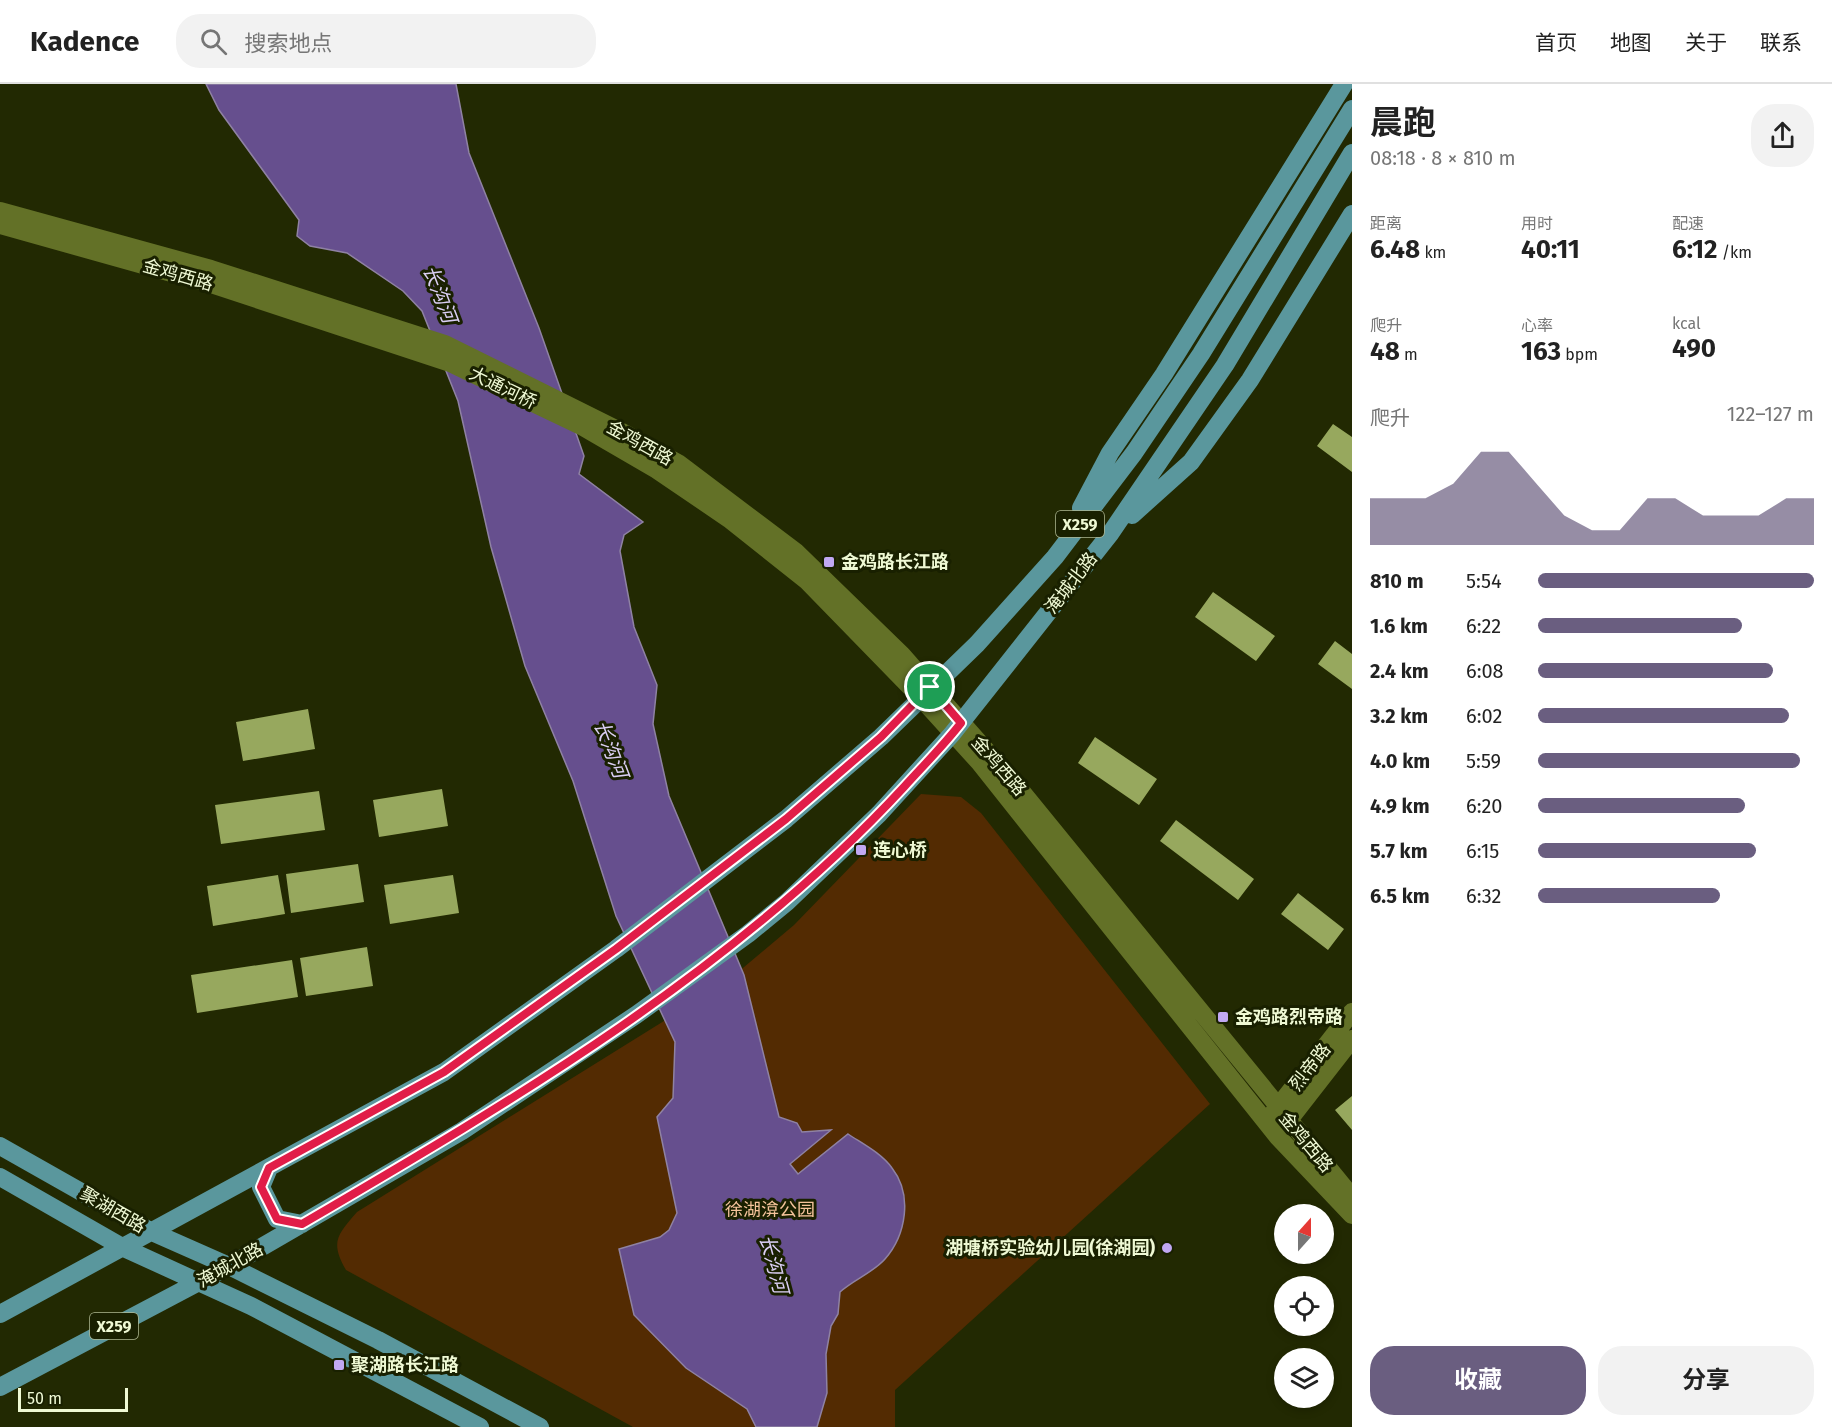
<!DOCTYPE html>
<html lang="zh">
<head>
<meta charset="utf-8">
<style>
	:root { --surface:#fff; --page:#f2f2f2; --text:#222; --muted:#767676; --line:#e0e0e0; --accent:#6a5e80 }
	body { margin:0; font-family:"Fira Sans","Noto Sans SC",sans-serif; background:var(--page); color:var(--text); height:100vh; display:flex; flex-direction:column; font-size:22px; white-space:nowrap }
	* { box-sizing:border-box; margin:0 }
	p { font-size:20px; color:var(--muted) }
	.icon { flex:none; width:33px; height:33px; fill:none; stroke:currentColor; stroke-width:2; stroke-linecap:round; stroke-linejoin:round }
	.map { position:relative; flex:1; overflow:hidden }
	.sheet { display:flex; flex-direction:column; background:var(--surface); width:480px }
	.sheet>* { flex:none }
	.needle { width:39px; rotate:21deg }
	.buttons { position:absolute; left:1274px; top:1120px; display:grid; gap:12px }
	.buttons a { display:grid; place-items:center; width:60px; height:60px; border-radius:50%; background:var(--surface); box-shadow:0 3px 9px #0003; font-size:30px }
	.scale { position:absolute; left:18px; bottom:15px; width:110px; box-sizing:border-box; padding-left:6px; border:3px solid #eff9d4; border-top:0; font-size:16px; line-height:21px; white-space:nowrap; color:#eff9d4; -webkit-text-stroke:4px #192000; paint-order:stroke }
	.pin { position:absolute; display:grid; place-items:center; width:51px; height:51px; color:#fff; margin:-26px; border:3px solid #fff; border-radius:50%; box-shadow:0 2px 6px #0007 }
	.round { display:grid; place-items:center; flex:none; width:63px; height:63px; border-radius:24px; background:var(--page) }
	.overview { display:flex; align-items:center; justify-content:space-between; height:102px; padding:0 18px }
	h1 { font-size:33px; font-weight:700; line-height:45px }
	.metrics { display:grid; grid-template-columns:repeat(3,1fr); gap:9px; height:102px; padding:6px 18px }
	.metrics div { display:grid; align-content:center }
	.metrics b { font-size:26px; font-weight:700 }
	.metrics small { font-size:16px; font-weight:400 }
	.metrics p { font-size:16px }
	.chart { height:168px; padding:12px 18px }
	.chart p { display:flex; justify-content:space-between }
	.chart svg { width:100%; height:108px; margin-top:6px; fill:var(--accent); opacity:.7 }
	.action { display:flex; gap:12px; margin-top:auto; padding:12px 18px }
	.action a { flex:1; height:69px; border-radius:24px; background:var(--accent); color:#fff; font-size:24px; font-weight:700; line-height:69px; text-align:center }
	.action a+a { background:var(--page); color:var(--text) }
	ul { padding:0 18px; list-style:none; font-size:20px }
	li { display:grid; grid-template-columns:96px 72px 1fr; align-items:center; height:45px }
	li i { height:15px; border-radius:8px; background:var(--accent) }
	header { display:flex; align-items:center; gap:36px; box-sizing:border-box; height:84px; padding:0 30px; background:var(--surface); border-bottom:2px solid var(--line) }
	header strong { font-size:28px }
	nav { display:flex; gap:33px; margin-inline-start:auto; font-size:21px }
	.search { width:420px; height:54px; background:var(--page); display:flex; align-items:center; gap:15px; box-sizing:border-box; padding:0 21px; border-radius:24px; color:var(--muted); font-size:22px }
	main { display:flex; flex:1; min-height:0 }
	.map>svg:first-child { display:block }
	.green { fill:#532b02 }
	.water { fill:#664f8e; stroke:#8f82a3; stroke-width:1.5 }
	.building { fill:#97a85e }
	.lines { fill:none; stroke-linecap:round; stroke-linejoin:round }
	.secondary { stroke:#637127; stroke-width:18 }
	.primary { stroke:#5a979d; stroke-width:18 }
	.route-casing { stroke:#fff; stroke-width:12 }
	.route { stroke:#e11d48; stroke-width:8 }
	.poi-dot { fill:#c1a8f3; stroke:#192000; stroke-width:2 }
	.labels { text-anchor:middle; stroke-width:6; stroke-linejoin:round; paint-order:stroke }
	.shield { fill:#192000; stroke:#afb894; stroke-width:1.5 }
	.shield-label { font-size:16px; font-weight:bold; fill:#eff9d4 }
	.street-label { font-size:18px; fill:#eff9d4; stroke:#192000 }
	.poi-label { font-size:18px; font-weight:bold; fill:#eff9d4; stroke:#192000; text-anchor:start }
	.park-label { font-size:18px; fill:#f5c39b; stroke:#192000 }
	.water-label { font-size:20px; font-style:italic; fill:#dbcff4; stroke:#192000 }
</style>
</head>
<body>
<header>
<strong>Kadence</strong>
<div class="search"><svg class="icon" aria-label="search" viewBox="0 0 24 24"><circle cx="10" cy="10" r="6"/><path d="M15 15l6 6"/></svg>搜索地点</div>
<nav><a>首页</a><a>地图</a><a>关于</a><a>联系</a></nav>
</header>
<main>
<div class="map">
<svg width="1352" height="1343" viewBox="0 0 1352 1343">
	<rect width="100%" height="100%" fill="#222902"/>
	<path class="green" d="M921 710 961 713 981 729 1210 1020 895 1306V1343H633L346 1186C330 1158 337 1151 357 1128L725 899 794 841Z"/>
	<path class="water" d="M206 0H456L469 69 539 244 584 372 579 390 643 438 624 451 620 467 634 543 657 601 653 640 669 712 744 891 779 1033 797 1039 802 1048 831 1046 790 1080 798 1090 848 1050C863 1060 881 1069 892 1084 913 1111 906 1151 885 1175 874 1188 853 1196 840 1208L838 1230 831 1242 826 1270 827 1309 817 1343H756L747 1325 686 1284 634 1231 619 1165 660 1153 669 1146 677 1129 657 1033 673 1014 675 958 616 832 573 697 525 582 491 463 458 317 422 227 403 207 347 169 310 162 297 152 299 136 219 26Z"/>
	<path class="building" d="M1333 340 1352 353V388L1317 362Z
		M1213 508 1275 552 1256 577 1195 533Z
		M1335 557 1352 570V605L1318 580Z
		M308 625 315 665 243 677 236 638Z
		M1095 653 1157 695 1139 721 1078 679Z
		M442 705 448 742 379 753 373 716Z
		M319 707 325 746 221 760 215 721Z
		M1176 736 1254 795 1238 816 1160 757Z
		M358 780 364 818 291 829 286 790Z
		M278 791 285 830 213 842 207 802Z
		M453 791 459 829 390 840 384 801Z
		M1298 809 1344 845 1328 866 1281 830Z
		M367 863 373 902 306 912 300 874Z
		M292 876 298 913 197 929 191 891Z
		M1352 1012V1046L1335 1026Z"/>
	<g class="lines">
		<path class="secondary" d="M0 127 211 185 445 260 626 350 678 379 796 468 902 571 1013 697 1352 1113
			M0 141 211 200 450 279 583 343 657 386 729 435 807 497 920 613 979 678 1277 1052 1352 1131
			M1270 1033 1352 928
			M1282 1045 1352 955"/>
		<path class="primary" d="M1081 424 1110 369 1164 290 1344 0
			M1132 431 1191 378 1250 296 1352 130
			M0 1062 152 1148 229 1182 378 1256 540 1343
			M269 1084 261 1103 277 1135 302 1140
			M0 1093 124 1164 251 1222 480 1343
			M0 1230 444 988 616 865 786 735 881 653 977 560 1055 473 1134 369 1201 270 1352 25
			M0 1303 229 1182 462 1047 636 931 748 850 787 818 879 730 952 650 1110 450 1225 281 1352 69"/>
	</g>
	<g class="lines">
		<defs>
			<path id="route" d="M930 603 961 639C944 661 923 682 904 703 735 886 516 1015 302 1140L277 1135 261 1103 269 1084 444 988 616 865 786 735 881 653Z"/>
		</defs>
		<use href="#route" class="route-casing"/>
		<use href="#route" class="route"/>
	</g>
	<g class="poi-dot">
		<rect x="823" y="472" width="12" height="12" rx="3"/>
		<rect x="855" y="760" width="12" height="12" rx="3"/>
		<rect x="1217" y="927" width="12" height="12" rx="3"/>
		<circle cx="1167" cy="1164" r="6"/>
		<rect x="333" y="1275" width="12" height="12" rx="3"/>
	</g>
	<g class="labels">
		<g class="shield">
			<rect x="1056" y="427" width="48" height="26" rx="4.5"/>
			<rect x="90" y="1229" width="48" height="26" rx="4.5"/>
		</g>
		<g class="shield-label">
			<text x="1080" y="446">X259</text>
			<text x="114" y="1248">X259</text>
		</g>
		<g class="street-label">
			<text transform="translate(178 191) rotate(16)" y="6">金鸡西路</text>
			<text transform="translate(503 304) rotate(26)" y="6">大通河桥</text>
			<text transform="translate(640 359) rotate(29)" y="6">金鸡西路</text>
			<text transform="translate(1071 499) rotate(-52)" y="6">淹城北路</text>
			<text transform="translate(999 682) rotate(49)" y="6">金鸡西路</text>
			<text transform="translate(1310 983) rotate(-52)" y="6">烈帝路</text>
			<text transform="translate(1306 1058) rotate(50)" y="6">金鸡西路</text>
			<text transform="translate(113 1126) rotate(30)" y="6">聚湖西路</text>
			<text transform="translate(230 1181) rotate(-29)" y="6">淹城北路</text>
		</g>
		<g class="poi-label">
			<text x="841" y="484">金鸡路长江路</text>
			<text x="873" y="772">连心桥</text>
			<text x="1235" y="939">金鸡路烈帝路</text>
			<text x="1155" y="1170" text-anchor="end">湖塘桥实验幼儿园(徐湖园)</text>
			<text x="351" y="1287">聚湖路长江路</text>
		</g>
		<g class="park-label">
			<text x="770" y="1132">徐湖渰公园</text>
		</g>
		<g class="water-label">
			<text transform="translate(440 210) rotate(69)" y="7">长沟河</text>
			<text transform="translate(611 665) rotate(69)" y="7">长沟河</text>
			<text transform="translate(774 1180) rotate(75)" y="7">长沟河</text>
		</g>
	</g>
</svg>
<div class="buttons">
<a><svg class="needle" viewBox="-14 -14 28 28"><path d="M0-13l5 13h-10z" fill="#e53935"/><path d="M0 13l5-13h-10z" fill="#767676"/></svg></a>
<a><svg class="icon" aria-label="locate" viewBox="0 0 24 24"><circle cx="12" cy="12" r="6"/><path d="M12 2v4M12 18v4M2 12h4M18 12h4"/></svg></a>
<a><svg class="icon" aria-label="layers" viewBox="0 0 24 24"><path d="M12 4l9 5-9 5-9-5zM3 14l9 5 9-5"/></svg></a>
</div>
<div class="scale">50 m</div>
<div class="pin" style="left:930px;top:603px;background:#1e9e55"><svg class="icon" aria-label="arrive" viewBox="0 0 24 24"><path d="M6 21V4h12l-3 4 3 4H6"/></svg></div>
</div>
<section class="sheet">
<div class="overview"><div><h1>晨跑</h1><p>08:18 · 8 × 810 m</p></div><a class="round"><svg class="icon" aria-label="share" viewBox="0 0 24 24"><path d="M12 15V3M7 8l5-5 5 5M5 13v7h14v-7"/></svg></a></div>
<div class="metrics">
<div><p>距离</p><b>6.48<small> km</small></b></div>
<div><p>用时</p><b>40:11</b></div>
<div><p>配速</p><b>6:12<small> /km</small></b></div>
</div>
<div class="metrics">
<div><p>爬升</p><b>48<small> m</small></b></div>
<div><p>心率</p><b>163<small> bpm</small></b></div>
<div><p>kcal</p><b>490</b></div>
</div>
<div class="chart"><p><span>爬升</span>122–127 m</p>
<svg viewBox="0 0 160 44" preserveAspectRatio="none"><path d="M0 44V25L10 25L20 25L30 19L40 6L50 6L60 19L70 32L80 38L90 38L100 25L110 25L120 32L130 32L140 32L150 25L160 25V44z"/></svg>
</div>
<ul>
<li><b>810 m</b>5:54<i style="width:100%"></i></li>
<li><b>1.6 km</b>6:22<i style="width:74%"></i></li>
<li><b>2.4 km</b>6:08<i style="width:85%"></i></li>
<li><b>3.2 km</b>6:02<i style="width:91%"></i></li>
<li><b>4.0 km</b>5:59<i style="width:95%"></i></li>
<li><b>4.9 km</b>6:20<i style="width:75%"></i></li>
<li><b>5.7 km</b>6:15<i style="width:79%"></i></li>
<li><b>6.5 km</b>6:32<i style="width:66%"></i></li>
</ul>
<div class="action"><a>收藏</a><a>分享</a></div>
</section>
</main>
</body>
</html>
